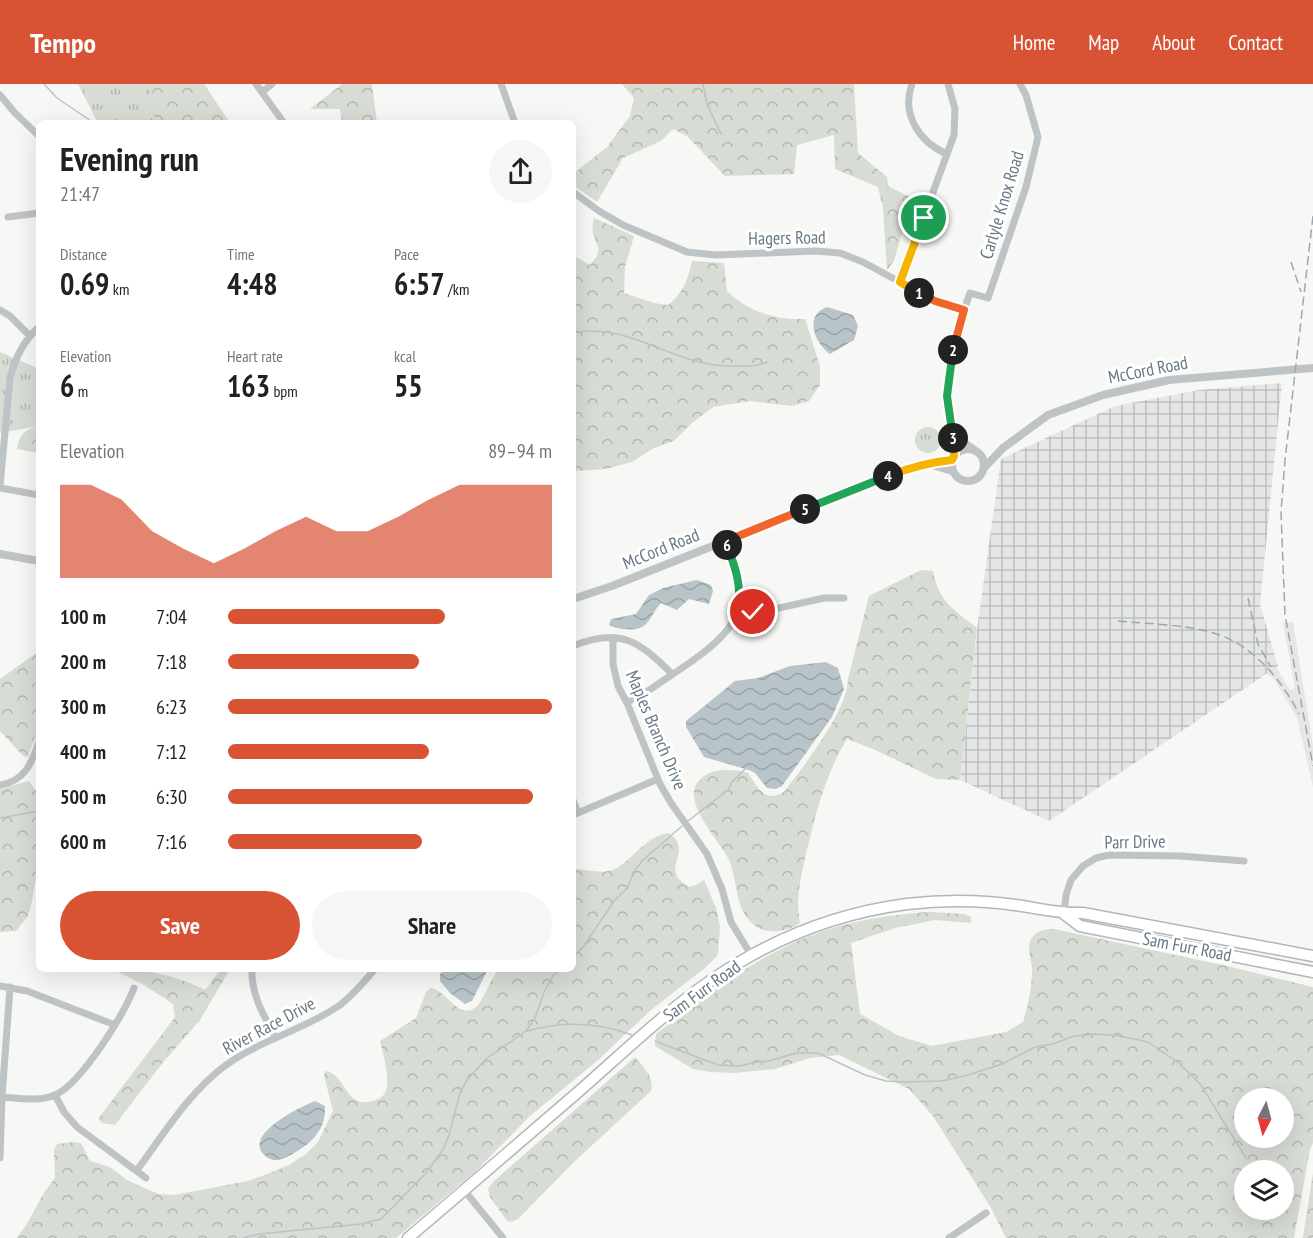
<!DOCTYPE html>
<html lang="en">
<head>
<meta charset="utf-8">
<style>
	:root { --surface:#fff; --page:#f6f6f6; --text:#202124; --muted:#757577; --accent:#d85234 }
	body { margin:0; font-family:"PT Sans Narrow",sans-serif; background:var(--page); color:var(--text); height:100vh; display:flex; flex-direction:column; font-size:22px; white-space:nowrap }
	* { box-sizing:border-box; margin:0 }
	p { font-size:20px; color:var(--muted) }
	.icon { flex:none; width:33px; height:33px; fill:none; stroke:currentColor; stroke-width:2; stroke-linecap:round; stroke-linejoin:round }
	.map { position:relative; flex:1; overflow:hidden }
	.side { position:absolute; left:36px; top:36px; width:540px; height:852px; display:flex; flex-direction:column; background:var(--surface); border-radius:9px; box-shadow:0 6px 24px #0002 }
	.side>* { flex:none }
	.needle { width:39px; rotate:186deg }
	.controls { position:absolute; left:1234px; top:1004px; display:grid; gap:12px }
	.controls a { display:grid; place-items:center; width:60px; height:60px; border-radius:50%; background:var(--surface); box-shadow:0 6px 24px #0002; font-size:30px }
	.pin { position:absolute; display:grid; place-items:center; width:51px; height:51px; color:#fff; margin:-26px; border:3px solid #fff; border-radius:50%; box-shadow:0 2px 6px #0007 }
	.km { position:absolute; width:30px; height:30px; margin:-15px; border-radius:50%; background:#222; color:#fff; font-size:16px; line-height:30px; text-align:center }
	.round { display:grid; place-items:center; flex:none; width:63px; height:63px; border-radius:32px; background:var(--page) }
	.headline { display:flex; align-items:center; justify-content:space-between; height:102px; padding:0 24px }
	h1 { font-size:33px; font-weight:700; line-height:45px }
	.figures { display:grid; grid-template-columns:repeat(3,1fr); gap:9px; height:102px; padding:6px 24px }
	.figures div { display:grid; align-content:center }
	.figures b { font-size:30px; font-weight:700 }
	.figures small { font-size:16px; font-weight:400 }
	.figures p { font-size:16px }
	.chart { height:168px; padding:12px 24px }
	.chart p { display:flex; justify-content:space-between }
	.chart svg { width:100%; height:108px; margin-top:6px; fill:var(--accent); opacity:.7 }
	.primary-button { display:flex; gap:12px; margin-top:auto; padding:12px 24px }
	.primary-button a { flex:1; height:69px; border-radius:36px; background:var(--accent); color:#fff; font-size:24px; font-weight:700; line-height:69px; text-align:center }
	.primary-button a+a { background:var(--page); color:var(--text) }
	ul { padding:0 24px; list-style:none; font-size:20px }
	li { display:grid; grid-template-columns:96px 72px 1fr; align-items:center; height:45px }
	li i { height:15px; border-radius:8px; background:var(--accent) }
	header { display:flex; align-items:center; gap:36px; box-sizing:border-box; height:84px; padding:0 30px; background:var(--accent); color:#fff }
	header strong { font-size:28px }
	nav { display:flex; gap:33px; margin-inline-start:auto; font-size:21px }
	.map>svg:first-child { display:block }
	.built { fill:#e5e6e6 }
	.industrial { fill:url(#industrial-grid) }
	.grass { fill:url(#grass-tufts) }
	.forest { fill:url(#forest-crowns); fill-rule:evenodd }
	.water { fill:url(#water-waves) }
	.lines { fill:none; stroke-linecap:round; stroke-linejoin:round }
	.stream { stroke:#b8c4c8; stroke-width:1.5 }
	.primary-casing { stroke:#b2b7bb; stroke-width:13 }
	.minor { stroke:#bec3c6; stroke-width:7 }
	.tertiary { stroke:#bec3c6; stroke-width:8 }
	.primary { stroke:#fff; stroke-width:10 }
	.rail { stroke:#a0a7ac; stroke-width:1.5; stroke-dasharray:9 4.5; stroke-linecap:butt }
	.split-1-casing { stroke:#fff; stroke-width:12 }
	.split-2-casing { stroke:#fff; stroke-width:12 }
	.split-3-casing { stroke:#fff; stroke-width:12 }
	.split-4-casing { stroke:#fff; stroke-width:12 }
	.split-5-casing { stroke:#fff; stroke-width:12 }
	.split-6-casing { stroke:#fff; stroke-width:12 }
	.split-7-casing { stroke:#fff; stroke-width:12 }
	.split-1 { stroke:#f5b400; stroke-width:8 }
	.split-2 { stroke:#f0652b; stroke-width:8 }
	.split-3 { stroke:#22a559; stroke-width:8 }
	.split-4 { stroke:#f5b400; stroke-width:8 }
	.split-5 { stroke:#22a559; stroke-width:8 }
	.split-6 { stroke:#f0652b; stroke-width:8 }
	.split-7 { stroke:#22a559; stroke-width:8 }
	.labels { text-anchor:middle; stroke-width:6; stroke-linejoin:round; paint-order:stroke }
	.street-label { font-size:18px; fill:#687984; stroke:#fff }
</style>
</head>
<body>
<header>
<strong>Tempo</strong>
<nav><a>Home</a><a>Map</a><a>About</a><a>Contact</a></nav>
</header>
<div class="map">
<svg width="1313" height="1154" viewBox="0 0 1313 1154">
	<defs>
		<pattern id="industrial-grid" width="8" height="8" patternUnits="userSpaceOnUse" patternTransform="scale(1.5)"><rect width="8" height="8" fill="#e5e6e6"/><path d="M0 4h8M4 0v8" fill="none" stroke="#bdbfc0"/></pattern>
		<pattern id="grass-tufts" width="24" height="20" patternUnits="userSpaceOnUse" patternTransform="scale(1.5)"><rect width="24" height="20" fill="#d7dcd4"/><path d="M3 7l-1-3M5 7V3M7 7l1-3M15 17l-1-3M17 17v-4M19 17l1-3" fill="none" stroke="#b2b7b2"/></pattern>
		<pattern id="forest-crowns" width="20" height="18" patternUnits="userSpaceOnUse" patternTransform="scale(1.5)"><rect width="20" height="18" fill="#d7dcd4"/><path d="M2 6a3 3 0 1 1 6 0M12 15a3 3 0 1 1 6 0" fill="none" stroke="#b2b7b2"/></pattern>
		<pattern id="water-waves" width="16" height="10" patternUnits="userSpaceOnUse" patternTransform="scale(1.5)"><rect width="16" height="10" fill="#b8c4c8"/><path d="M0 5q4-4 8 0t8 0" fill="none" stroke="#99a4a8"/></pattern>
	</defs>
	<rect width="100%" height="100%" fill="#f7f7f5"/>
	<path class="built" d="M1293 538 1313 662V703L1297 634 1276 598 1264 585 1268 570 1290 606 1295 604 1283 539Z"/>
	<path class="industrial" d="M1282 299 1260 521 1278 582 1049 737 960 696 979 530 1001 375 1115 322 1199 306Z"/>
	<path class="grass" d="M78 0H204L230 39H98Z
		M0 268 39 285V342L0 349Z
		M915 356a13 13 0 1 1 26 0a13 13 0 1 1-26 0Z"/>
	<path class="forest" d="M147 0H204L230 39H156Z
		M342 0H372L377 39H342L340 25H310Z
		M622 0H854L858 69 887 93 888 102 912 114 894 177 887 186 883 124 878 103 835 85 834 51 797 61 794 90 725 92 687 52 673 45 661 57 623 74 597 118 573 101V90L607 63 630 32 634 14Z
		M594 134 634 152 625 183 624 209 654 219 668 221C683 210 688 195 692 177L724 179 727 207C748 228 776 236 805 235L820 282V301L809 317 792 322 750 317 713 323 692 339 674 357 654 364 632 378 606 385 573 387V171L590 181C603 166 598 165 593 149 592 145 593 139 594 134Z
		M39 342V369L17 365C19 351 25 345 39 342Z
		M921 486 933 487C939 518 954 526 977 544L960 696 936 695 873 665 847 655C825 691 816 729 806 770 801 794 795 814 800 839 787 848 767 852 753 840 734 824 738 796 729 776 719 754 674 712 704 692 716 684 735 685 748 689 758 703 765 720 784 708 803 683 848 626 848 595L869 512Z
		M39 567V643L28 673 23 672 0 647V595Z
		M29 697 35 706H39V775L32 817 28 832 16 847 0 848V705Z
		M669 749C672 752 677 755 678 760 683 776 663 788 689 803L696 801 704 796 716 824 720 842 718 871 705 884 651 926 597 977 530 1032 475 1088 396 1154H17L28 1138 45 1107 55 1094 54 1066 57 1060 73 1058 81 1059 90 1077 110 1083 127 1096 144 1104 159 1110 174 1111 248 1097 270 1089 289 1081 306 1070 318 1058 333 1027 324 991 325 987C347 989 344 1030 378 1015 396 1008 383 971 380 957L416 934 426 908 430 904C448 906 459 939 477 922 483 916 492 894 498 885H573V785C586 785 603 791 615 785 633 776 645 752 669 749Z
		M929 828 964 830 971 833V839L935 836 895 844 851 859 860 930 899 952 932 962 1006 948 1023 938C1028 921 1032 904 1032 886 1032 877 1027 865 1030 857 1035 847 1044 845 1054 845L1227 882 1313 903V1059L1310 1065 1294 1154H1006L991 1124 933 1032 909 1005 839 971 810 974 775 985 734 989 711 988 693 985 655 962 656 950C713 904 778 856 851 839 877 833 902 830 929 828ZM1245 1014H1284V1053H1245ZM1245 1086H1284V1125H1245Z
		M112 885C145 885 176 891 205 906L221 885H230L200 936 160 982 115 1041 102 1039 98 1035 175 933 173 920 144 901Z
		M635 973C643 983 655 993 651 1007L575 1077 518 1135 511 1138 507 1137 490 1113 488 1105 494 1097Z
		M1313 1089V1154H1302L1303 1153Z"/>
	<path class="water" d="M827 223 853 231 858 242 854 256 830 270C814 259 804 231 827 223Z
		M697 496 711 501 713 507 709 520 689 515 677 526 661 519C647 535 650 548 623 545 617 544 614 544 609 541L611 535 636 530 649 511 663 504Z
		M826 578 838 584 844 605 832 633 782 702 776 705 767 704 755 689 749 686 704 673 686 643V637L735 597 758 594 790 582Z
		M446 885H488L472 917 465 920 450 909 440 897V890Z
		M315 1017 325 1022C326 1045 313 1058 294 1069 289 1072 282 1076 277 1076 271 1077 264 1072 261 1067 250 1047 302 1022 315 1017Z"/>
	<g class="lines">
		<path class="stream" d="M44 0 57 14 94 39
			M703 0 707 20 721 50
			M573 249C629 237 675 283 732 282 745 282 755 283 768 278
			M0 734 39 727
			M688 737 728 706 732 698 745 685
			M573 873 583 863 614 817 628 803 633 789 642 777 682 742
			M527 947C562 937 597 938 632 951
			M655 957 718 981 740 982 756 978 769 977 796 969H818L865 991 886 997 905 998 941 997 965 992 1002 980 1035 963 1053 960 1074 952 1096 950 1120 952 1148 958 1176 977 1187 987 1201 1001 1246 1074
			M243 1154 259 1150 361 1140 381 1135 426 1089 444 1064 449 1051 460 1009 467 996 486 975 526 947 535 934 544 908 553 892 560 885"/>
		<defs>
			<path id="primary" d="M1064 830 1080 842 1313 888
				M408 1154C465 1106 521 1057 577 1009 632 961 687 906 752 871 799 845 853 827 907 820 943 816 979 816 1015 821 1038 824 1059 830 1083 829L1313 872"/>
		</defs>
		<use href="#primary" class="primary-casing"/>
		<path class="minor" d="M256 0 284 39
			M501 0 515 39
			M912 0C901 30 919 58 947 70
			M262 8 272 0
			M0 11 15 29 39 52
			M573 108 599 127 623 141 687 168 716 171 815 167 840 169 863 178 935 217 964 226C955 254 945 287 947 317 948 336 955 353 954 372
			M8 133 39 129
			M900 198 954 51 955 25 948 0
			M0 226 10 232 30 252
			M964 226 970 209 988 214 1026 103 1038 53 1026 11 1020 0
			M951 337 964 358 974 365
			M0 402 10 294C15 274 23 257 39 243
			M0 404 39 411
			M738 525 761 528 824 514H844
			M613 554V580L618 602 627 619 660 700 671 719 707 770 722 805 731 838 751 871
			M573 562C620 543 639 557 672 590
			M627 619C634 613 643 610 651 605 677 586 726 560 737 529 741 519 740 506 739 496 738 483 730 469 726 457
			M0 701C25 697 32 679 39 657
			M573 716 578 729
			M573 731 658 695
			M1064 830 1066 811 1071 796 1083 782 1096 774 1109 771 1180 772 1244 777
			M252 885C251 911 264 932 276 954
			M0 902 27 907 115 941
			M55 1011 64 1028 77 1043 146 1094
			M0 1013C17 1014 39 1018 55 1011 81 1000 124 930 134 904
			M0 1074 2 1013 10 903
			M137 1086C164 1050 189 1008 226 981 260 956 304 946 340 921 353 911 364 898 375 885
			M464 1106 503 1154
			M949 1154 986 1129"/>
		<path class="tertiary" d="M952 381a16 16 0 1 1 32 0a16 16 0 1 1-32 0Z
			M929 380 952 387
			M984 384 1003 364 1048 331 1103 311 1169 296 1313 284
			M0 470 39 477
			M573 515 612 502 909 384 933 378 952 376"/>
		<use href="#primary" class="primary"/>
		<path class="rail" d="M1313 132 1285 376 1281 428 1285 531 1313 682
			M1291 178 1301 208
			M1248 514 1258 560 1271 583
			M1118 537C1148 540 1180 540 1210 548 1250 558 1281 594 1299 630"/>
	</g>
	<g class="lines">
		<defs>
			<path id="split-1" d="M919 209 900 198 924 134"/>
			<path id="split-2" d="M919 209 935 217 964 226 953 266"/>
			<path id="split-3" d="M953 266 947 312 953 354"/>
			<path id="split-4" d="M888 392C909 384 930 378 952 376L954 372 953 354"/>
			<path id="split-5" d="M805 425 888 392"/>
			<path id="split-6" d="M727 461 726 457 805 425"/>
			<path id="split-7" d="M727 461C735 483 742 501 738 525L753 528"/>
		</defs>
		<use href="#split-1" class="split-1-casing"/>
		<use href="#split-2" class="split-2-casing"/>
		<use href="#split-3" class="split-3-casing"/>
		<use href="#split-4" class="split-4-casing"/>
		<use href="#split-5" class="split-5-casing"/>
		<use href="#split-6" class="split-6-casing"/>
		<use href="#split-7" class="split-7-casing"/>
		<use href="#split-1" class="split-1"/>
		<use href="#split-2" class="split-2"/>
		<use href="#split-3" class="split-3"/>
		<use href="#split-4" class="split-4"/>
		<use href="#split-5" class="split-5"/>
		<use href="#split-6" class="split-6"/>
		<use href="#split-7" class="split-7"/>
	</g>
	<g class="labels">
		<g class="street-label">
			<text transform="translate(1002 121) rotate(-73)" y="6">Carlyle Knox Road</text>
			<text transform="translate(787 154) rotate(-1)" y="6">Hagers Road</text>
			<text transform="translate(1148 286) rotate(-11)" y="6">McCord Road</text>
			<text transform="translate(661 465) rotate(-22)" y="6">McCord Road</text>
			<text transform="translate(656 646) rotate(67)" y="6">Maples Branch Drive</text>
			<text transform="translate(1135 758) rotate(-1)" y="6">Parr Drive</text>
			<text transform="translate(1187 863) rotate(11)" y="6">Sam Furr Road</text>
			<text transform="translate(702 907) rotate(-36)" y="6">Sam Furr Road</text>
			<text transform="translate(269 942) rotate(-28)" y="6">River Race Drive</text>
		</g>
	</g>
</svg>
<div class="controls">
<a><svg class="needle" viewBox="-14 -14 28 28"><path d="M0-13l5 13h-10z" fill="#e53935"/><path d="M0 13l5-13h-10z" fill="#757577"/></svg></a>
<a><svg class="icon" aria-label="layers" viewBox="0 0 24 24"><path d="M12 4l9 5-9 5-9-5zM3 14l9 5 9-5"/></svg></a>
</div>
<div class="pin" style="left:924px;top:134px;background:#1e9e55"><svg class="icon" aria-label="arrive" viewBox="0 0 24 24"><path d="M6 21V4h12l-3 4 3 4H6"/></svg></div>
<div class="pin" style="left:753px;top:528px;background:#d93025"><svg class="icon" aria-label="check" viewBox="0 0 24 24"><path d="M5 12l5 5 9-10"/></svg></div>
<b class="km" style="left:919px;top:209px">1</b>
<b class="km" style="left:953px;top:266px">2</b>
<b class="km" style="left:953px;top:354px">3</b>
<b class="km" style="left:888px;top:392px">4</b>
<b class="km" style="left:805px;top:425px">5</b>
<b class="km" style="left:727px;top:461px">6</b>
<section class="side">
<div class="headline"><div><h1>Evening run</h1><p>21:47</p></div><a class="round"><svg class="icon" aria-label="share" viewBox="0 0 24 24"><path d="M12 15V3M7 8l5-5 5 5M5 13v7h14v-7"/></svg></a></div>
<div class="figures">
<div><p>Distance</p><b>0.69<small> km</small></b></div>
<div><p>Time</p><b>4:48</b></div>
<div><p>Pace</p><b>6:57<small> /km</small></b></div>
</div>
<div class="figures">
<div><p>Elevation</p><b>6<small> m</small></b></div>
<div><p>Heart rate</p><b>163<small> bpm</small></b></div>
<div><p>kcal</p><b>55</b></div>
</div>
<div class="chart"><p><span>Elevation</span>89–94 m</p>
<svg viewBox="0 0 160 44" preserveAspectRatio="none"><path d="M0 44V6L10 6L20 12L30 25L40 32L50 38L60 32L70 25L80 19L90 25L100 25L110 19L120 12L130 6L140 6L150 6L160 6V44z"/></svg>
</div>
<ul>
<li><b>100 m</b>7:04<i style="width:67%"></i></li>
<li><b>200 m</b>7:18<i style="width:59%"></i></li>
<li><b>300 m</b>6:23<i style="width:100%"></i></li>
<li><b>400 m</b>7:12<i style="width:62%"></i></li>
<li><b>500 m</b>6:30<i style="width:94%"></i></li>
<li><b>600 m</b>7:16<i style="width:60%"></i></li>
</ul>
<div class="primary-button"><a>Save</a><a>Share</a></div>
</section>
</div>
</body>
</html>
